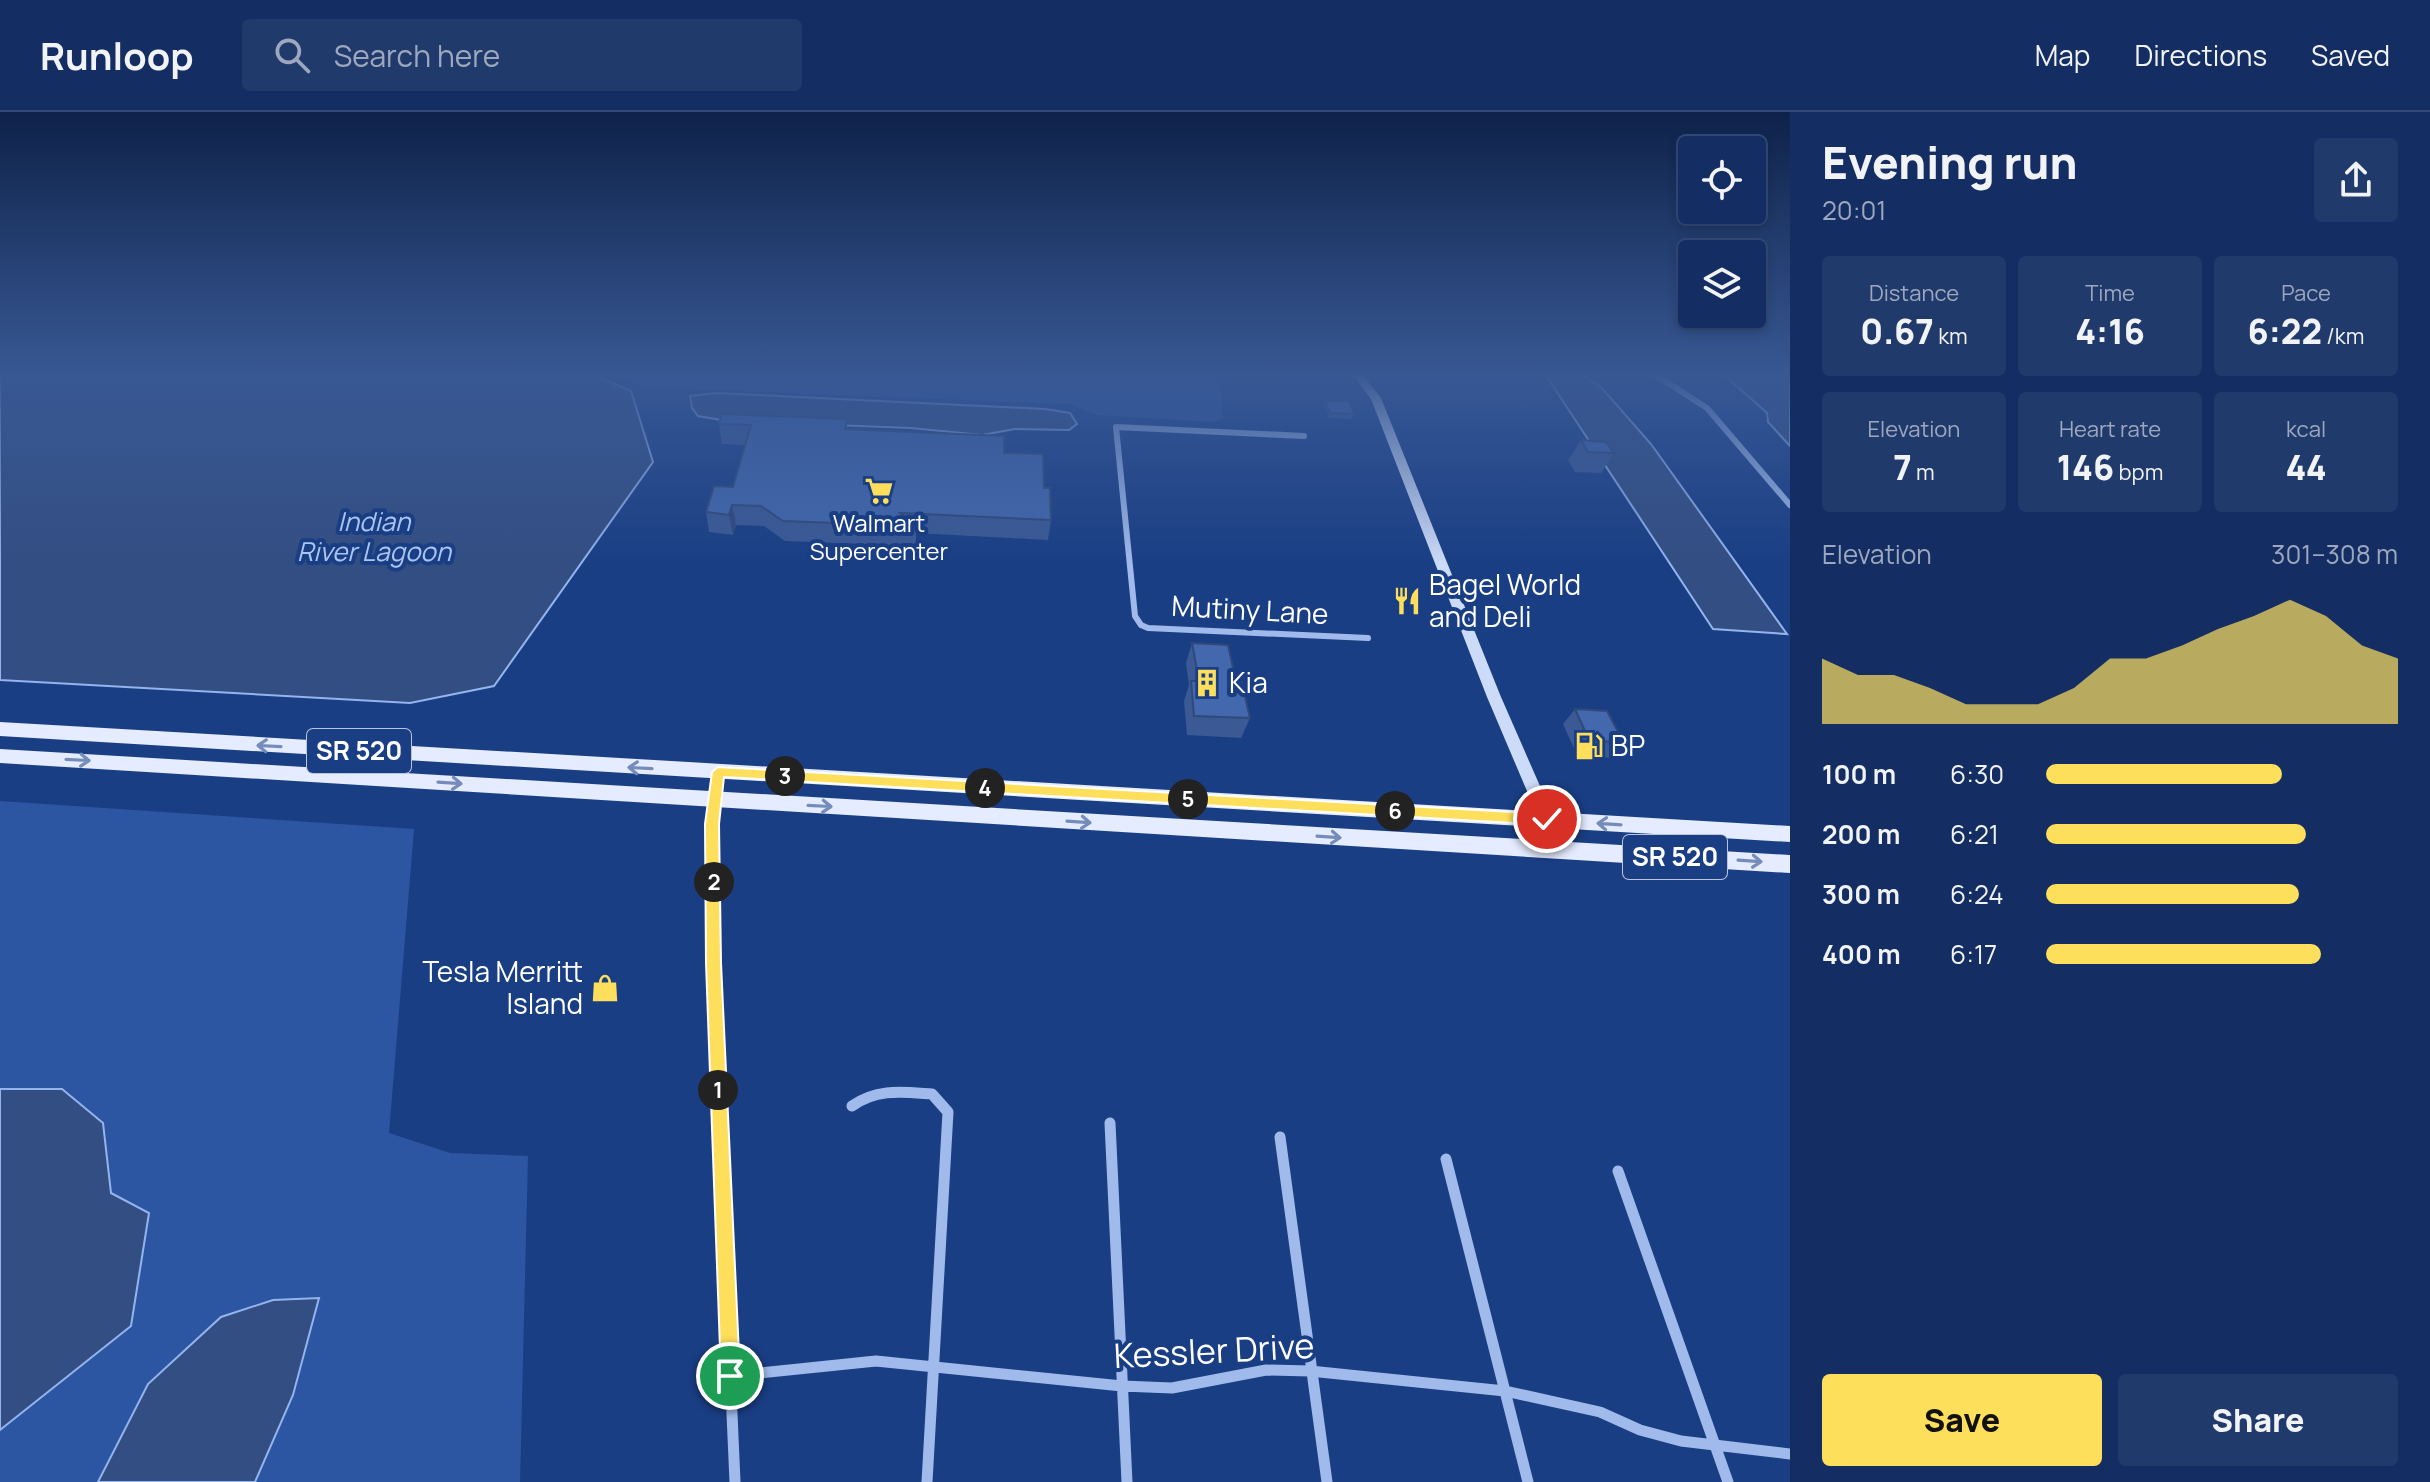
<!DOCTYPE html>
<html lang="en">
<head>
<meta charset="utf-8">
<style>
	:root { --surface:#142e63; --page:#213a6c; --text:#f1f3f6; --muted:#9da8be; --line:#334a78; --accent:#fedf5c }
	body { margin:0; font-family:Manrope,sans-serif; background:var(--page); color:var(--text); height:100vh; display:flex; flex-direction:column; font-size:30px; white-space:nowrap }
	* { box-sizing:border-box; margin:0 }
	p { font-size:26px; color:var(--muted) }
	.icon { flex:none; width:44px; height:44px; fill:none; stroke:currentColor; stroke-width:2; stroke-linecap:round; stroke-linejoin:round }
	.map { position:relative; flex:1; overflow:hidden }
	.drawer { display:flex; flex-direction:column; background:var(--surface); width:640px }
	.drawer>* { flex:none }
	.tools { position:absolute; left:1678px; top:24px; display:grid; gap:16px }
	.tools a { display:grid; place-items:center; width:88px; height:88px; border-radius:8px; background:var(--surface); box-shadow:0 4px 12px #0003,0 0 0 2px var(--line); font-size:40px }
	.pin { position:absolute; display:grid; place-items:center; width:68px; height:68px; color:#fff; margin:-34px; border:4px solid #fff; border-radius:50%; box-shadow:0 2px 8px #0007 }
	.km { position:absolute; width:40px; height:40px; margin:-20px; border-radius:50%; background:#222; color:#fff; font-size:22px; line-height:40px; text-align:center }
	.round { display:grid; place-items:center; flex:none; width:84px; height:84px; border-radius:8px; background:var(--page) }
	.headline { display:flex; align-items:center; justify-content:space-between; height:136px; padding:0 32px }
	h1 { font-size:44px; font-weight:800; line-height:60px }
	.metrics { display:grid; grid-template-columns:repeat(3,1fr); gap:12px; height:136px; padding:8px 32px }
	.metrics div { display:grid; align-content:center; border-radius:8px; background:var(--page); text-align:center }
	.metrics b { font-size:34px; font-weight:800 }
	.metrics small { font-size:22px; font-weight:400 }
	.metrics p { font-size:22px }
	.chart { height:224px; padding:16px 32px }
	.chart p { display:flex; justify-content:space-between }
	.chart svg { width:100%; height:144px; margin-top:8px; fill:var(--accent); opacity:.7 }
	.primary-button { display:flex; gap:16px; margin-top:auto; padding:16px 32px }
	.primary-button a { flex:1; height:92px; border-radius:8px; background:var(--accent); color:#111; font-size:32px; font-weight:800; line-height:92px; text-align:center }
	.primary-button a+a { background:var(--page); color:var(--text) }
	ul { padding:0 32px; list-style:none; font-size:26px }
	li { display:grid; grid-template-columns:128px 96px 1fr; align-items:center; height:60px }
	li i { height:20px; border-radius:10px; background:var(--accent) }
	header { display:flex; align-items:center; gap:48px; box-sizing:border-box; height:112px; padding:0 40px; background:var(--surface); border-bottom:2px solid var(--line) }
	header strong { font-size:38px }
	nav { display:flex; gap:44px; margin-inline-start:auto; font-size:28px }
	.search { width:560px; height:72px; background:var(--page); display:flex; align-items:center; gap:20px; box-sizing:border-box; padding:0 28px; border-radius:8px; color:var(--muted); font-size:30px }
	main { display:flex; flex:1; min-height:0 }
	.map>svg:first-child { display:block }
	.green { fill:#2d56a2 }
	.water { fill:#334e82; stroke:#93b4ee; stroke-width:2 }
	.lines { fill:none; stroke-linecap:round; stroke-linejoin:round }
	.street-far2 { stroke:#a0bbeb; stroke-width:6 }
	.street-far1 { stroke:#a0bbeb; stroke-width:8 }
	.street { stroke:#a0bbeb; stroke-width:11 }
	.secondary { fill:#ccdbf8; fill-rule:evenodd }
	.primary { fill:#e5ecff; fill-rule:evenodd }
	.wall { fill:#3a5995 }
	.shaded-wall { fill:#2f4979 }
	.building { fill:#4368ad; stroke:#2f4979; stroke-width:2 }
	.oneway { stroke:#758cbb }
	.route { fill:#fedf5c; stroke:#fff; stroke-width:2 }
	.labels { text-anchor:middle; stroke-width:8; stroke-linejoin:round; paint-order:stroke }
	.far-poi-label { font-size:24px; fill:#fff; stroke:#1a3e84 }
	.far-water-label { font-size:26px; font-style:italic; fill:#abc5f3; stroke:#1a3e84 }
	.shield { fill:#1a3e84; stroke:#bac5da; stroke-width:2 }
	.shield-label { font-size:26px; font-weight:bold; fill:#fff }
	.poi-label { font-size:28px; fill:#fff; stroke:#1a3e84; text-anchor:start }
	.street-label { font-size:28px; fill:#fff; stroke:#1a3e84 }
	.near-street-label { font-size:34px; fill:#fff; stroke:#1a3e84 }
</style>
</head>
<body>
<header>
<strong>Runloop</strong>
<div class="search"><svg class="icon" aria-label="search" viewBox="0 0 24 24"><circle cx="10" cy="10" r="6"/><path d="M15 15l6 6"/></svg>Search here</div>
<nav><a>Map</a><a>Directions</a><a>Saved</a></nav>
</header>
<main>
<div class="map">
<svg width="1790" height="1370" viewBox="0 0 1790 1370">
	<rect width="100%" height="100%" fill="#1a3e84"/>
	<path class="green" d="M610 262H1219L1223 306 1213 310 1097 303 1070 292 644 275Z
		M0 689 414 717 389 1021 450 1041 528 1044 520 1370H0Z"/>
	<path class="water" d="M0 262H592L631 279 653 350 494 574 410 591 0 568Z
		M1545 262H1580L1601 275 1651 332 1787 522 1713 517Z
		M1723 262H1790V334L1768 310 1767 301Z
		M717 281 1045 297 1070 301 1077 312 1069 318 1015 317 982 323 911 316 727 309 698 304 692 296 690 284Z
		M0 977H62L103 1011 111 1081 149 1101 131 1214 0 1318Z
		M319 1186 293 1283 255 1370H98L148 1272 221 1205 273 1188Z"/>
	<g class="lines">
		<path class="street-far2" d="M1654 262 1707 296 1790 393
			M1304 324 1116 315 1135 504 1141 513 1148 516 1368 526"/>
		<path class="street-far1" d="M715 893 712 712 718 660"/>
		<path class="street" d="M714 891 735 1370
			M852 994C877 976 903 980 932 982L948 1000 927 1370
			M1110 1011 1127 1370
			M1280 1025 1327 1370
			M1446 1047 1528 1370
			M1618 1059 1728 1370
			M730 1264 876 1249 1122 1274 1172 1276 1266 1258 1310 1259 1505 1279 1600 1300 1640 1318 1681 1329 1790 1342"/>
		<path class="secondary" d="M1352 262H1362L1381 286 1501 585 1568 738 1566 743 1560 745 1554 743 1552 738 1487 585 1371 287Z"/>
		<path class="primary" d="M0 610 1790 714V730L0 624Z
			M0 637 1790 743V761L0 651Z"/>
	</g>
	<path class="wall" d="M1325 288 1354 302 1352 307 1329 306 1324 293Z
		M847 307V317L1004 341 1044 376 1051 408 1048 428 916 421V434L785 429 764 414 736 413 733 423 709 420 706 400 733 375 745 333 722 332 719 312Z
		M1581 328 1614 341 1601 361 1575 360 1568 348Z
		M1192 531 1236 570 1250 606 1241 626 1187 623 1184 589 1189 573 1186 551Z
		M1575 597 1624 631 1611 646 1577 643 1563 612Z"/>
	<path class="shaded-wall" d="M732 393 736 413 733 423 729 403Z"/>
	<path class="building" d="M1325 288 1349 289 1354 302 1330 301Z
		M722 302 847 307 845 317 1004 324V341L1043 342 1044 376H1050L1051 408 900 401 917 414 783 409 761 394 732 393 729 403 706 400 714 374 733 375 751 313 719 312Z
		M1581 328 1606 330 1614 341 1588 340Z
		M1192 531 1228 533 1236 570 1242 571 1250 606 1194 604 1191 569H1199Z
		M1575 597 1607 599 1624 631 1589 628Z"/>
	<defs><path id="oneway-shaft" d="M-6 0H5M1.5-3L5.5 0L1.5 3" fill="none" stroke-width="1.6" stroke-linecap="round" stroke-linejoin="round" transform="scale(2)"/></defs>
	<g class="oneway">
		<use href="#oneway-shaft" transform="translate(269 634) rotate(-177)"/>
		<use href="#oneway-shaft" transform="translate(78 648) rotate(3)"/>
		<use href="#oneway-shaft" transform="translate(640 656) rotate(-177)"/>
		<use href="#oneway-shaft" transform="translate(450 671) rotate(4)"/>
		<use href="#oneway-shaft" transform="translate(820 694) rotate(3)"/>
		<use href="#oneway-shaft" transform="translate(1079 710) rotate(4)"/>
		<use href="#oneway-shaft" transform="translate(1609 712) rotate(-176)"/>
		<use href="#oneway-shaft" transform="translate(1329 725) rotate(4)"/>
		<use href="#oneway-shaft" transform="translate(1750 749) rotate(4)"/>
	</g>
	<linearGradient id="sky" x2="0" y2="1"><stop stop-color="#0e2249"/><stop offset="0.58" stop-color="#385894"/><stop offset="1" stop-color="#385894" stop-opacity="0"/></linearGradient>
	<rect width="1790" height="453" fill="url(#sky)"/>
	<path class="route" d="M718 655 1547 702 1554 707 1547 713 724 665 719 712 721 851 740 1264 737 1271 730 1274 723 1271 721 1264 706 851 705 712 712 660Z"/>
	<defs>
		<symbol id="supermarket-bare" viewBox="-9 -9 18 18"><path d="M-6-5.5h2.5l.6 2H6L4.5 2H-2.5L-4.4-4H-6ZM-1.5 3.2a1.3 1.3 0 1 0 .1 0ZM3 3.2a1.3 1.3 0 1 0 .1 0Z" fill="#fedf5c" stroke="#1a3e84" stroke-width="2.5" paint-order="stroke"/></symbol>
		<symbol id="restaurant-bare" viewBox="-9 -9 18 18"><path d="M-5-6h1v4h1v-4h1v4h1v-4h1v5L-1.5 .5V6h-2V.5L-5-1ZM5-6V6H3V1.5H1.5Q1.5-4 5-6Z" fill="#fedf5c" stroke="#1a3e84" stroke-width="2.5" paint-order="stroke"/></symbol>
		<symbol id="building-bare" viewBox="-9 -9 18 18"><path d="M-4-6H4V6H1V3H-1V6H-4ZM-2.5-4.3h1.7v1.8h-1.7ZM.8-4.3h1.7v1.8H.8ZM-2.5-1h1.7V.8h-1.7ZM.8-1h1.7V.8H.8Z" fill="#fedf5c" stroke="#1a3e84" stroke-width="2.5" paint-order="stroke"/></symbol>
		<symbol id="fuel-bare" viewBox="-9 -9 18 18"><path d="M-5.5-6h7V0h2V4h1.3V-2.5L3-4.5l.8-.8L6-3V5H2.5V1h-1V6h-7ZM-4.2-4.7v3.2H.2V-4.7Z" fill="#fedf5c" stroke="#1a3e84" stroke-width="2.5" paint-order="stroke"/></symbol>
		<symbol id="shop-bare" viewBox="-9 -9 18 18"><path d="M-5-2.5h2.3a2.7 3.5 0 0 1 5.4 0H5L5.5 6h-11ZM-1.5-2.5h3a1.5 2.3 0 0 0-3 0Z" fill="#fedf5c" stroke="#1a3e84" stroke-width="2.5" paint-order="stroke"/></symbol>
	</defs>
	<g fill-rule="evenodd">
		<use href="#supermarket-bare" x="859" y="359" width="40" height="40"/>
		<use href="#restaurant-bare" x="1387" y="469" width="40" height="40"/>
		<use href="#building-bare" x="1187" y="551" width="40" height="40"/>
		<use href="#fuel-bare" x="1569" y="614" width="40" height="40"/>
		<use href="#shop-bare" x="585" y="856" width="40" height="40"/>
	</g>
	<g class="labels">
		<g class="far-poi-label">
			<text x="879" y="420">Walmart<tspan x="879" dy="28">Supercenter</tspan></text>
		</g>
		<g class="far-water-label">
			<text x="374" y="419">Indian<tspan x="374" dy="30">River Lagoon</tspan></text>
		</g>
		<g class="shield">
			<rect x="307" y="617" width="104" height="44" rx="6"/>
			<rect x="1623" y="723" width="104" height="44" rx="6"/>
		</g>
		<g class="shield-label">
			<text x="359" y="648">SR 520</text>
			<text x="1675" y="754">SR 520</text>
		</g>
		<g class="poi-label">
			<text x="1429" y="483">Bagel World<tspan x="1429" dy="32">and Deli</tspan></text>
			<text x="1229" y="581">Kia</text>
			<text x="1611" y="644">BP</text>
			<text x="583" y="870" text-anchor="end">Tesla Merritt<tspan x="583" dy="32">Island</tspan></text>
		</g>
		<g class="street-label">
			<text transform="translate(1250 498) rotate(3)" y="10">Mutiny Lane</text>
		</g>
		<g class="near-street-label">
			<text transform="translate(1214 1239) rotate(-3)" y="12">Kessler Drive</text>
		</g>
	</g>
</svg>
<div class="tools">
<a><svg class="icon" aria-label="locate" viewBox="0 0 24 24"><circle cx="12" cy="12" r="6"/><path d="M12 2v4M12 18v4M2 12h4M18 12h4"/></svg></a>
<a><svg class="icon" aria-label="layers" viewBox="0 0 24 24"><path d="M12 4l9 5-9 5-9-5zM3 14l9 5 9-5"/></svg></a>
</div>
<div class="pin" style="left:730px;top:1264px;background:#1e9e55"><svg class="icon" aria-label="arrive" viewBox="0 0 24 24"><path d="M6 21V4h12l-3 4 3 4H6"/></svg></div>
<div class="pin" style="left:1547px;top:707px;background:#d93025"><svg class="icon" aria-label="check" viewBox="0 0 24 24"><path d="M5 12l5 5 9-10"/></svg></div>
<b class="km" style="left:718px;top:978px">1</b>
<b class="km" style="left:714px;top:770px">2</b>
<b class="km" style="left:785px;top:664px">3</b>
<b class="km" style="left:985px;top:676px">4</b>
<b class="km" style="left:1188px;top:687px">5</b>
<b class="km" style="left:1395px;top:699px">6</b>
</div>
<section class="drawer">
<div class="headline"><div><h1>Evening run</h1><p>20:01</p></div><a class="round"><svg class="icon" aria-label="share" viewBox="0 0 24 24"><path d="M12 15V3M7 8l5-5 5 5M5 13v7h14v-7"/></svg></a></div>
<div class="metrics">
<div><p>Distance</p><b>0.67<small> km</small></b></div>
<div><p>Time</p><b>4:16</b></div>
<div><p>Pace</p><b>6:22<small> /km</small></b></div>
</div>
<div class="metrics">
<div><p>Elevation</p><b>7<small> m</small></b></div>
<div><p>Heart rate</p><b>146<small> bpm</small></b></div>
<div><p>kcal</p><b>44</b></div>
</div>
<div class="chart"><p><span>Elevation</span>301–308 m</p>
<svg viewBox="0 0 160 44" preserveAspectRatio="none"><path d="M0 44V24L10 29L20 29L30 33L40 38L50 38L60 38L70 33L80 24L90 24L100 20L110 15L120 11L130 6L140 11L150 20L160 24V44z"/></svg>
</div>
<ul>
<li><b>100 m</b>6:30<i style="width:67%"></i></li>
<li><b>200 m</b>6:21<i style="width:74%"></i></li>
<li><b>300 m</b>6:24<i style="width:72%"></i></li>
<li><b>400 m</b>6:17<i style="width:78%"></i></li>
</ul>
<div class="primary-button"><a>Save</a><a>Share</a></div>
</section>
</main>
</body>
</html>
